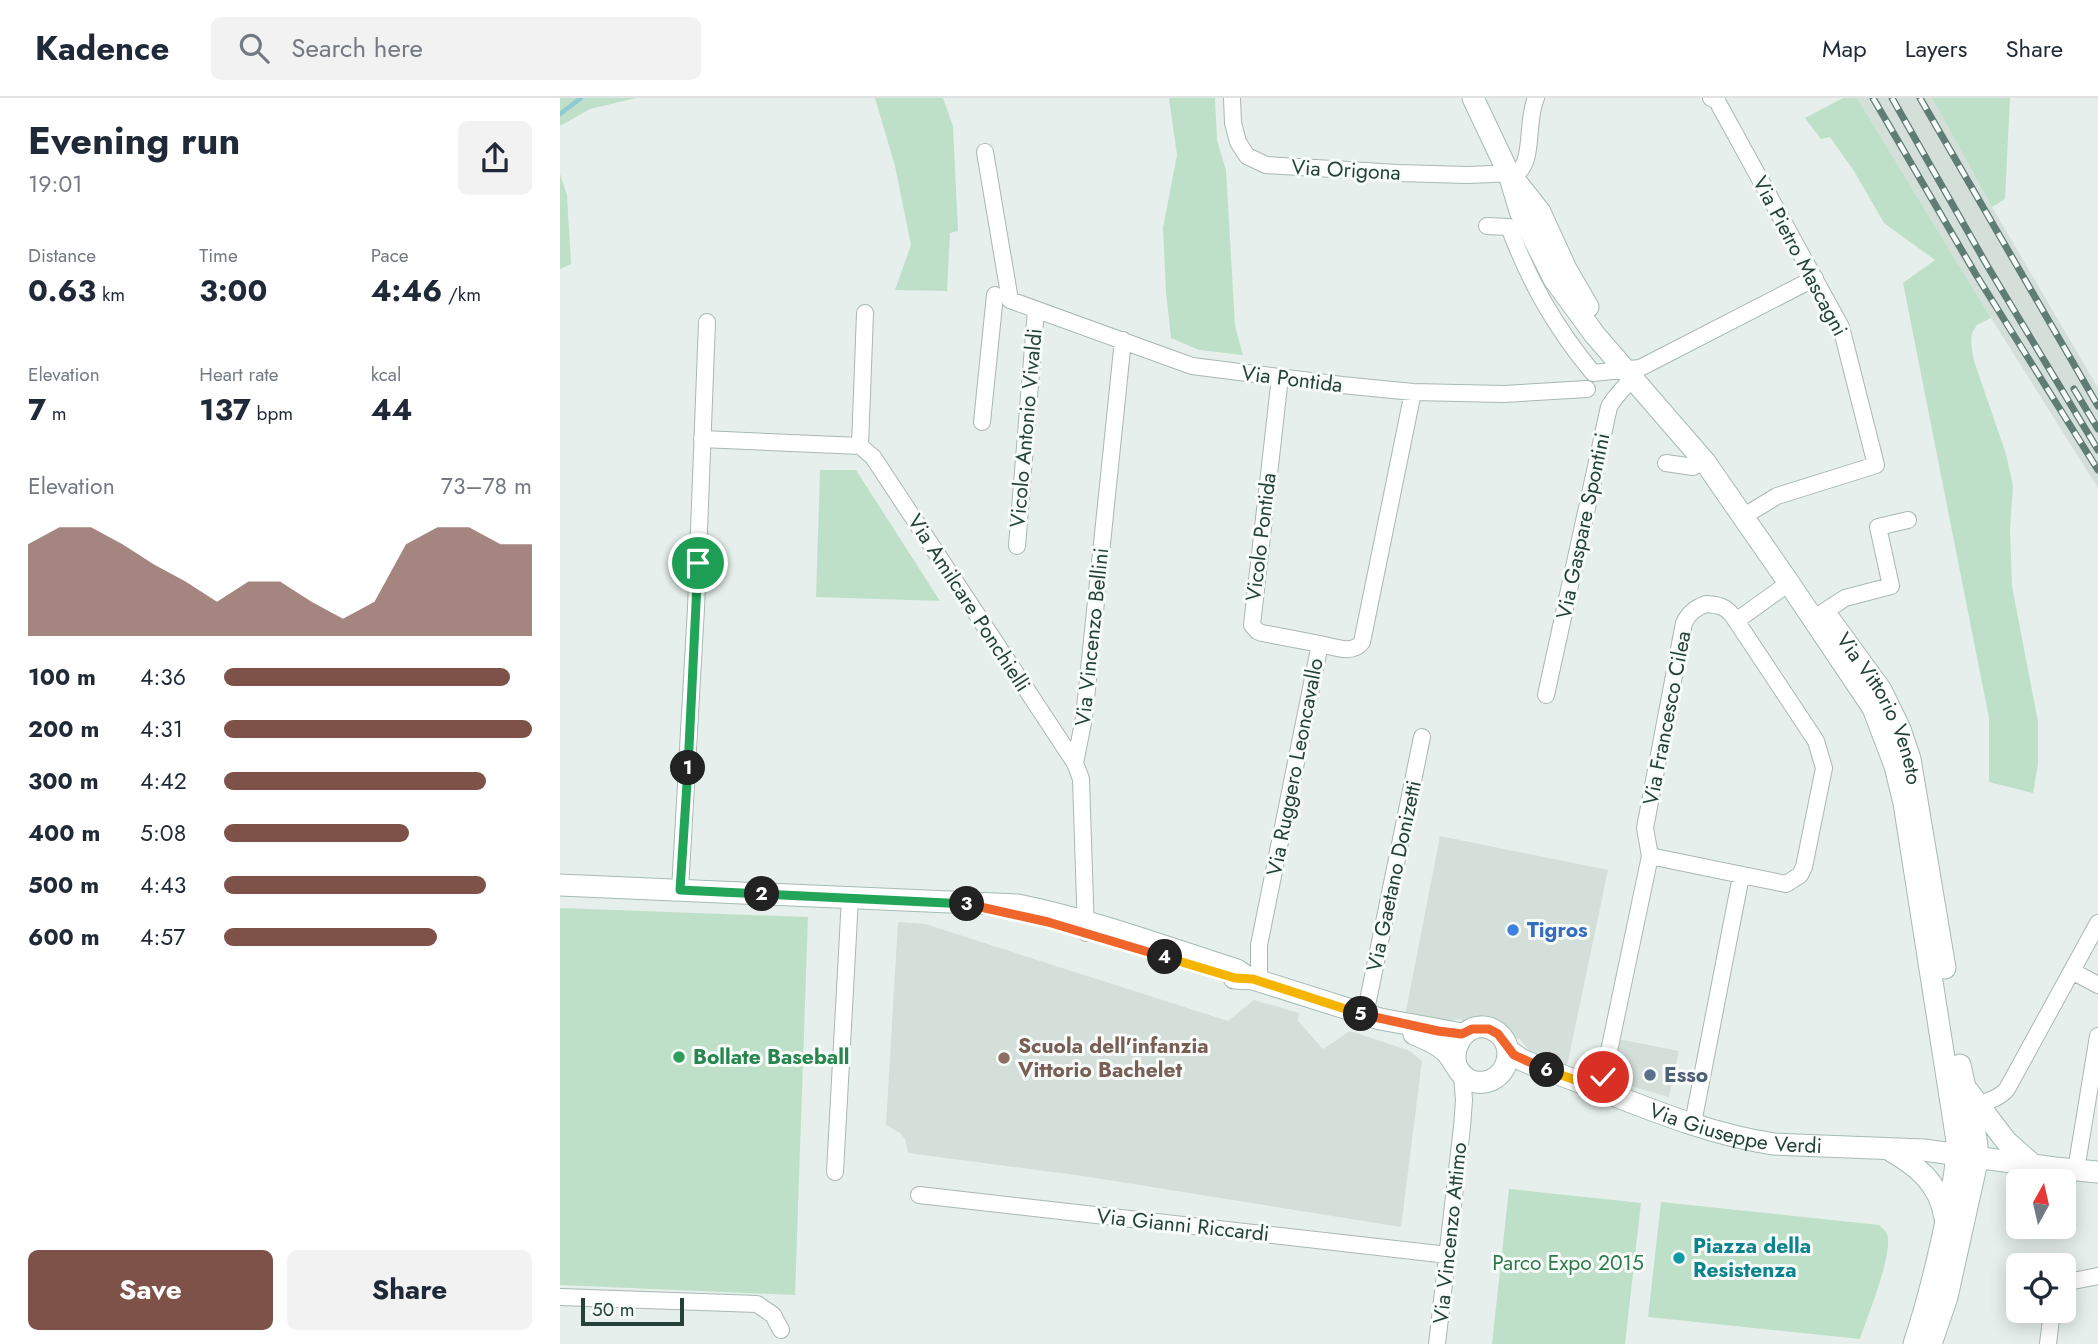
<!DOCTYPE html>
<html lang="en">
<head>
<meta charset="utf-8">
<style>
	:root { --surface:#fff; --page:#f2f2f3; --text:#1f2937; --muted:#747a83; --line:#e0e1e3; --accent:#7f5249 }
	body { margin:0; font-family:Jost,sans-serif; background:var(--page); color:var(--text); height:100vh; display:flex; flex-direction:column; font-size:26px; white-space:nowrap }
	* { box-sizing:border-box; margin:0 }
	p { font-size:23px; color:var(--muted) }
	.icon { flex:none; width:38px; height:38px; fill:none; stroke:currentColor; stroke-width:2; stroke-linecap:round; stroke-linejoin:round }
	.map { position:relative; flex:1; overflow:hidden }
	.drawer { display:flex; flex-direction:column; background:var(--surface); width:560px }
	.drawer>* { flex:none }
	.needle { width:46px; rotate:8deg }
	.fabs { position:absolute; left:1446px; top:1071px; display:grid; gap:14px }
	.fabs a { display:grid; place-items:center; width:70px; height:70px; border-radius:10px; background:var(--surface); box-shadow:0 4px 18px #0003; font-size:35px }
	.scale { position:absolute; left:21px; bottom:18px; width:103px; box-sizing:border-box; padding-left:7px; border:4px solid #24423a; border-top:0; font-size:19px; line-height:24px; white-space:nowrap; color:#24423a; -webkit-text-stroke:5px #f7fbf9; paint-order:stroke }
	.pin { position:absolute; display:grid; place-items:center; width:60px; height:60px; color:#fff; margin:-30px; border:4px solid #fff; border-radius:50%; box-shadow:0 2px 7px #0007 }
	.km { position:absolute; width:35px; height:35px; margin:-18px; border-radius:50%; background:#222; color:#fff; font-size:19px; line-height:35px; text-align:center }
	.round { display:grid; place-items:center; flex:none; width:74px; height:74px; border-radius:10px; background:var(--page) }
	.head { display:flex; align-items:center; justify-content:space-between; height:119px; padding:0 28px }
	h1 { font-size:38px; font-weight:700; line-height:52px }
	.figures { display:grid; grid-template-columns:repeat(3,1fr); gap:10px; height:119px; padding:7px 28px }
	.figures div { display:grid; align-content:center }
	.figures b { font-size:30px; font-weight:700 }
	.figures small { font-size:19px; font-weight:400 }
	.figures p { font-size:19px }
	.chart { height:196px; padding:14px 28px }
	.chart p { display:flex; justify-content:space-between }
	.chart svg { width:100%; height:126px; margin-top:7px; fill:var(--accent); opacity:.7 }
	.button { display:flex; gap:14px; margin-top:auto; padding:14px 28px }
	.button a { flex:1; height:80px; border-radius:10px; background:var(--accent); color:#fff; font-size:28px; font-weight:700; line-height:80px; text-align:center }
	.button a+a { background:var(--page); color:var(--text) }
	ul { padding:0 28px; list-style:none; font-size:23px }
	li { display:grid; grid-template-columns:112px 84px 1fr; align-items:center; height:52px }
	li i { height:18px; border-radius:9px; background:var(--accent) }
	header { display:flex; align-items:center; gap:42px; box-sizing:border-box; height:98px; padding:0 35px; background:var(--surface); border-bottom:2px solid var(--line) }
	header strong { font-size:33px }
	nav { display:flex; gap:38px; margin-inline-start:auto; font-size:24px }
	.search { width:490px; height:63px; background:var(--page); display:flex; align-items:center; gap:18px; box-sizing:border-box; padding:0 24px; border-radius:10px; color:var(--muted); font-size:26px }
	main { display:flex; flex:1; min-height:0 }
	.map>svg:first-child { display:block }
	.built { fill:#d4dfda }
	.green { fill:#bfe0c8 }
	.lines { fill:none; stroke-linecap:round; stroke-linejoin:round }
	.stream { stroke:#8ec9d4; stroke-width:4.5 }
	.street-casing { stroke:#a8b8b2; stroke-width:18 }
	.secondary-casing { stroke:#a4bbb3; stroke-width:23 }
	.street { stroke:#fff; stroke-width:16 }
	.secondary { stroke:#fff; stroke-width:21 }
	.rail-casing { stroke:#5f7d75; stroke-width:7 }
	.rail { stroke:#f7fbf9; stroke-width:4.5; stroke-dasharray:13; stroke-linecap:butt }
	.split-1-casing { stroke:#fff; stroke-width:14 }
	.split-2-casing { stroke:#fff; stroke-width:14 }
	.split-3-casing { stroke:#fff; stroke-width:14 }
	.split-4-casing { stroke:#fff; stroke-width:14 }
	.split-5-casing { stroke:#fff; stroke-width:14 }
	.split-6-casing { stroke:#fff; stroke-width:14 }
	.split-7-casing { stroke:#fff; stroke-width:14 }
	.split-1 { stroke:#22a559; stroke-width:9 }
	.split-2 { stroke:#22a559; stroke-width:9 }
	.split-3 { stroke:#22a559; stroke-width:9 }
	.split-4 { stroke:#f0652b; stroke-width:9 }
	.split-5 { stroke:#f5b400; stroke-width:9 }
	.split-6 { stroke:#f0652b; stroke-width:9 }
	.split-7 { stroke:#f5b400; stroke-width:9 }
	.shop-dot { fill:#3f7fe0; stroke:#f7fbf9; stroke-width:2.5 }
	.leisure-dot { fill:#2e9e5b; stroke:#f7fbf9; stroke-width:2.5 }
	.education-dot { fill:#8d6e63; stroke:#f7fbf9; stroke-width:2.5 }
	.service-dot { fill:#5c6f8a; stroke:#f7fbf9; stroke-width:2.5 }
	.culture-dot { fill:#0f9aa8; stroke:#f7fbf9; stroke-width:2.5 }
	.labels { text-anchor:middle; stroke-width:6; stroke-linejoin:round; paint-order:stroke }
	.street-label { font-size:21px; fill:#24423a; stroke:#f7fbf9 }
	.shop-label { font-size:21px; font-weight:bold; fill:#366cbe; stroke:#f7fbf9; text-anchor:start }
	.education-label { font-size:21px; font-weight:bold; fill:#785e54; stroke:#f7fbf9; text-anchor:start }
	.leisure-label { font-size:21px; font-weight:bold; fill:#27864d; stroke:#f7fbf9; text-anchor:start }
	.service-label { font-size:21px; font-weight:bold; fill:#4e5e75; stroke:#f7fbf9; text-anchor:start }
	.culture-label { font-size:21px; font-weight:bold; fill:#0d838f; stroke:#f7fbf9; text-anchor:start }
	.park-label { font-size:21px; fill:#2d7a4b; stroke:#f7fbf9 }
</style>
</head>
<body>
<header>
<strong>Kadence</strong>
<div class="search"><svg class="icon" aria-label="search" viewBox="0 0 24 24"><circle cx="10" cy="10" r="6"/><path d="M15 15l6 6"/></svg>Search here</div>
<nav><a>Map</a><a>Layers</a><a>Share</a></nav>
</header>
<main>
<section class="drawer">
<div class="head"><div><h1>Evening run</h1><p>19:01</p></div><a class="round"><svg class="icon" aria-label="share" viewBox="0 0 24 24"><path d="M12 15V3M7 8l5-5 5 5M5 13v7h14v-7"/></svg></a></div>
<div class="figures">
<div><p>Distance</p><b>0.63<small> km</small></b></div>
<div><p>Time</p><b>3:00</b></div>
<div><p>Pace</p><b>4:46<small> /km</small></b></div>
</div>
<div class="figures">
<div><p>Elevation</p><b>7<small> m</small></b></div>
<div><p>Heart rate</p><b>137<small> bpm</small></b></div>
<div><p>kcal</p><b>44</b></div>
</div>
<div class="chart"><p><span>Elevation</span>73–78 m</p>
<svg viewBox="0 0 160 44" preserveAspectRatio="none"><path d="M0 44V12L10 6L20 6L30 12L40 19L50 25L60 32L70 25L80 25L90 32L100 38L110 32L120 12L130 6L140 6L150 12L160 12V44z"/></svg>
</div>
<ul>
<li><b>100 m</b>4:36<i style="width:93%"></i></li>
<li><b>200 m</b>4:31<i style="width:100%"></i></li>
<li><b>300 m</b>4:42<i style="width:85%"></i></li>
<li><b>400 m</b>5:08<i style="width:60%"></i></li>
<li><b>500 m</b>4:43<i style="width:85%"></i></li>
<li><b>600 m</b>4:57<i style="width:69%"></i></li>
</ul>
<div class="button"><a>Save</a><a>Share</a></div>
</section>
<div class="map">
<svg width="1538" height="1246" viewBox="0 0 1538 1246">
	<rect width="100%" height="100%" fill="#e6efeb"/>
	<path class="built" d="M1297 0H1372L1432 109 1538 290V390L1431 220Z
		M880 738 1048 772 1007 968 970 954 960 941 908 928 900 921 875 925 845 918Z
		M338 824 365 826 668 923 694 902 739 915 738 923 763 951 790 933 850 953 862 963 841 1129 523 1078 348 1055 345 1041 340 1035 326 1027Z
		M1058 941 1119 953 1109 999 1050 982Z"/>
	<path class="green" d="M0 0H76L30 11 0 28Z
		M315 0H383L393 28 398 133 390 135 387 193 335 192 351 147 335 68Z
		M609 0H655L657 42 666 72 675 228 683 257 639 252 611 240 606 194 603 130 617 57Z
		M1283 0H1297L1431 220 1417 227 1412 235 1411 245 1414 263 1446 356 1453 388 1450 431 1452 488 1478 624V666L1473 695 1429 684V620L1343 185 1375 162 1324 125 1294 73 1270 39 1261 41 1245 20Z
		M1372 0H1450L1445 101 1432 109Z
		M0 76 7 97 11 166 0 171Z
		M260 372H296L380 503 256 499Z
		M0 810 248 819 235 1197 0 1187Z
		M949 1091 1081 1105 1065 1246H932Z
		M1101 1104 1319 1127C1324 1131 1327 1134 1328 1140 1330 1165 1308 1216 1300 1241L1088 1219Z"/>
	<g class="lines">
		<path class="stream" d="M0 16 21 0"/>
		<defs>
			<path id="street" d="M672 0 673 25 678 44 687 58 706 67 838 75 907 77 957 75C974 64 966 22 976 0
				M1151 0 1157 3 1281 229 1316 367 1217 398 1184 418
				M425 54 450 202 632 268 782 287 853 294 944 296 1027 291
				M927 128 949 129C970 185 995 229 1033 275L1080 270 1255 180
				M720 279 692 527 697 533 702 535 760 546
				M422 324 435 197
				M142 341 300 348
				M300 348 313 359 515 665
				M300 348 305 215
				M1106 365 1133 369 1144 362
				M457 448 476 212
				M1146 506C1159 507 1165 508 1173 518L1256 643 1264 670 1244 769 1240 777 1226 786 1090 758 1085 730 1124 525C1129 515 1135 510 1146 506Z
				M1253 521 1285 500 1331 488 1318 429 1348 422
				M1176 523 1229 485
				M986 597 1049 309C1057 294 1070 286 1078 272
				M120 792 136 510 147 224
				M526 835 521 681 515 665 524 620 563 242
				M1512 873 1538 887
				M699 883V847L760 546C774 549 793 557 802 544L853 294
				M805 917 862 639
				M1041 991 1090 758
				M1408 1008C1422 1005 1438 1002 1447 991L1538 825
				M1133 1025 1181 778
				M1516 1072 1538 938
				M275 1074 290 800
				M359 1097 888 1157
				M1503 1185 1538 1178
				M0 1199 197 1206 213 1217 221 1232
				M877 1246 902 1029 904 1002 902 977
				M1488 1246 1492 1213"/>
			<g id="secondary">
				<path d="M913 0 949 76 960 113 994 181 1035 237 1145 364 1229 485 1313 610 1335 668 1344 705 1397 1043C1397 1069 1392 1094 1387 1119 1378 1162 1368 1204 1354 1246"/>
				<path d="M953 80 980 114 1006 171 1028 209"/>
				<path id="s1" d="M1270 522 1321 592 1340 631 1350 661 1385 870"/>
				<path d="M0 787 458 807C532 822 605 849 677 872L687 879"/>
				<path d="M674 880 693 881 820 921 902 936"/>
				<path d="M854 936C866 941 879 946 887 955 896 965 899 979 912 983 941 992 961 954 938 935 914 917 890 942 896 967"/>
				<path id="s2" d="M948 952 962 962 976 968C1054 995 1132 1034 1214 1046L1364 1052 1495 1070 1538 1074"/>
				<path d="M1408 993 1446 1043 1472 1066"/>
				<path d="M1328 1051C1356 1067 1380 1085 1385 1120"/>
				<path d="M1371 1246 1387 1199 1418 1059 1416 1040 1400 967"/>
			</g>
		</defs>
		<use href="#street" class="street-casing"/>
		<use href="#secondary" class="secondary-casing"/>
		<use href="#street" class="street"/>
		<use href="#secondary" class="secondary"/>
		<defs>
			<path id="rail" d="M1313 0 1415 175 1538 372
				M1332 0 1428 169 1538 352
				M1360 0 1538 308
				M1514 291 1538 331"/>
		</defs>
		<use href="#rail" class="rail-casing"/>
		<use href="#rail" class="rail"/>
	</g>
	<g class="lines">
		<defs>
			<path id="split-1" d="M128 670 138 465"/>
			<path id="split-2" d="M128 670 120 792 202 796"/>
			<path id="split-3" d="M202 796 407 806"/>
			<path id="split-4" d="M407 806 488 824 605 859"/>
			<path id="split-5" d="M605 859 675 880 693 881 801 916"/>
			<path id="split-6" d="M801 916 878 933 902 936 912 931H929L938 936 954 957 987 972"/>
			<path id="split-7" d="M987 972 1041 991 1043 979"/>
		</defs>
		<use href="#split-1" class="split-1-casing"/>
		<use href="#split-2" class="split-2-casing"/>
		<use href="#split-3" class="split-3-casing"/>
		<use href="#split-4" class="split-4-casing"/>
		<use href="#split-5" class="split-5-casing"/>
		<use href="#split-6" class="split-6-casing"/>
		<use href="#split-7" class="split-7-casing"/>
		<use href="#split-1" class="split-1"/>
		<use href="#split-2" class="split-2"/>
		<use href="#split-3" class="split-3"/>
		<use href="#split-4" class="split-4"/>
		<use href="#split-5" class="split-5"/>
		<use href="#split-6" class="split-6"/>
		<use href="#split-7" class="split-7"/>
	</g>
	<circle class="shop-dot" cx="953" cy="832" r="7"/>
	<circle class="leisure-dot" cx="119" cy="959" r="7"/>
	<circle class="education-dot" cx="444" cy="960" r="7"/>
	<circle class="service-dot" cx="1090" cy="977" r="7"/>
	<circle class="culture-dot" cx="1119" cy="1160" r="7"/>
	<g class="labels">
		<g class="street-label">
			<text transform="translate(786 72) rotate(3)" y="7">Via Origona</text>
			<text transform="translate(1240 158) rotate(62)" y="7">Via Pietro Mascagni</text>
			<text transform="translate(732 281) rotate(7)" y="7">Via Pontida</text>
			<text transform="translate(466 330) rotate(-85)" y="7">Vicolo Antonio Vivaldi</text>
			<text transform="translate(1023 428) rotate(-78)" y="7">Via Gaspare Spontini</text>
			<text transform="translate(701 439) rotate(-83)" y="7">Vicolo Pontida</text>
			<text transform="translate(409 505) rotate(57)" y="7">Via Amilcare Ponchielli</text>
			<text transform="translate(532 539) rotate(-84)" y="7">Via Vincenzo Bellini</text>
			<text dy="7" stroke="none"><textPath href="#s1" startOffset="103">Via Vittorio Veneto</textPath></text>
			<text transform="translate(1107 620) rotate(-79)" y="7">Via Francesco Cilea</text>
			<text transform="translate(735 669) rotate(-79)" y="7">Via Ruggero Leoncavallo</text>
			<text transform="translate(834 778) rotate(-78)" y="7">Via Gaetano Donizetti</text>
			<text dy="7" stroke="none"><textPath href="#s2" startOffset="243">Via Giuseppe Verdi</textPath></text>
			<text transform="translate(623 1127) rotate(6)" y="7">Via Gianni Riccardi</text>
			<text transform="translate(890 1135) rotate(-84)" y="7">Via Vincenzo Attimo</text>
		</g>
		<g class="shop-label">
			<text x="967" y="839">Tigros</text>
		</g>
		<g class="education-label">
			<text x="458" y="955">Scuola dell'infanzia<tspan x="458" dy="24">Vittorio Bachelet</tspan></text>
		</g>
		<g class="leisure-label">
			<text x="133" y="966">Bollate Baseball</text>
		</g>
		<g class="service-label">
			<text x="1104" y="984">Esso</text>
		</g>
		<g class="culture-label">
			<text x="1133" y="1155">Piazza della<tspan x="1133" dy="24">Resistenza</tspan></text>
		</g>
		<g class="park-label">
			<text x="1008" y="1172">Parco Expo 2015</text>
		</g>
	</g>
</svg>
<div class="fabs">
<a><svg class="needle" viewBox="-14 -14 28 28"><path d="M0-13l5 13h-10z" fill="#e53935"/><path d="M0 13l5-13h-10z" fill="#747a83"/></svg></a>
<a><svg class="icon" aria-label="locate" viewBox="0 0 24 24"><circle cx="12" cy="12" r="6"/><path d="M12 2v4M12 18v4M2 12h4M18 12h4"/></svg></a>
</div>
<div class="scale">50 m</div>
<div class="pin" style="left:138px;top:465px;background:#1e9e55"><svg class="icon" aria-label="arrive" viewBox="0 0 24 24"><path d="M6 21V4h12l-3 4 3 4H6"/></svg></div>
<div class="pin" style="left:1043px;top:979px;background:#d93025"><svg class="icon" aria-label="check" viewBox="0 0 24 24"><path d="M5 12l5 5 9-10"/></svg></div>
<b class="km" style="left:128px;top:670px">1</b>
<b class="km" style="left:202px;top:796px">2</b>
<b class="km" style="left:407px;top:806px">3</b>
<b class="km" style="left:605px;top:859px">4</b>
<b class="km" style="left:801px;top:916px">5</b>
<b class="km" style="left:987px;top:972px">6</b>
</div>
</main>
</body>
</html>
